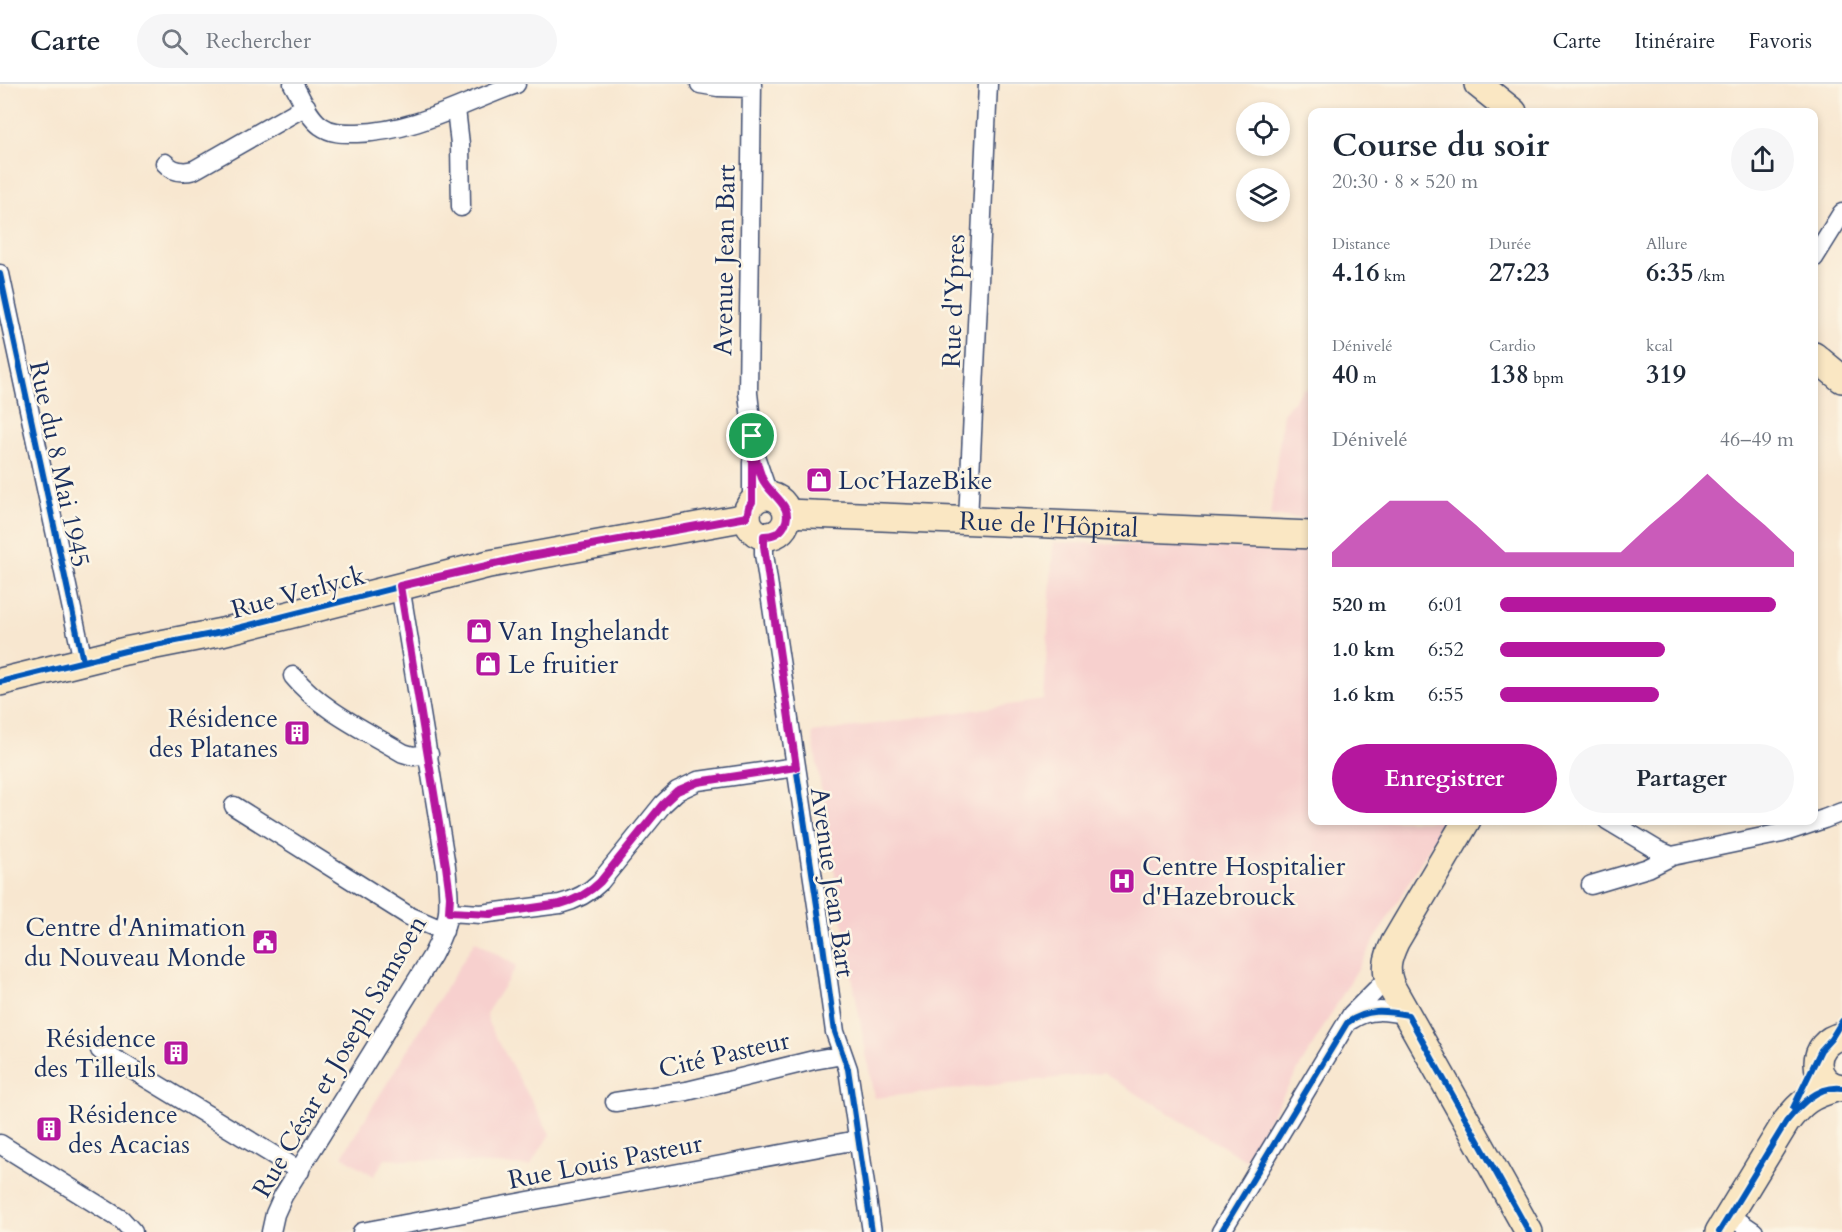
<!DOCTYPE html>
<html lang="fr">
<head>
<meta charset="utf-8">
<style>
	:root { --surface:#fff; --page:#f6f6f7; --text:#1f2937; --muted:#747a83; --line:#e0e1e3; --accent:#b5179e }
	body { margin:0; font-family:Cardo,serif; background:var(--page); color:var(--text); height:100vh; display:flex; flex-direction:column; font-size:22px; white-space:nowrap }
	* { box-sizing:border-box; margin:0 }
	p { font-size:20px; color:var(--muted) }
	.icon { flex:none; width:33px; height:33px; fill:none; stroke:currentColor; stroke-width:2; stroke-linecap:round; stroke-linejoin:round }
	.map { position:relative; flex:1; overflow:hidden }
	.details { position:absolute; left:1308px; top:24px; width:510px; height:717px; display:flex; flex-direction:column; background:var(--surface); border-radius:12px; box-shadow:0 3px 9px #0003 }
	.details>* { flex:none }
	.buttons { position:absolute; left:1236px; top:18px; display:grid; gap:12px }
	.buttons a { display:grid; place-items:center; width:54px; height:54px; border-radius:50%; background:var(--surface); box-shadow:0 3px 9px #0003; font-size:30px }
	.pin { position:absolute; display:grid; place-items:center; width:51px; height:51px; color:#fff; margin:-26px; border:3px solid #fff; border-radius:50%; box-shadow:0 2px 6px #0007 }
	.round { display:grid; place-items:center; flex:none; width:63px; height:63px; border-radius:32px; background:var(--page) }
	.head { display:flex; align-items:center; justify-content:space-between; height:102px; padding:0 24px }
	h1 { font-size:33px; font-weight:600; line-height:45px }
	.metrics { display:grid; grid-template-columns:repeat(3,1fr); gap:9px; height:102px; padding:6px 24px }
	.metrics div { display:grid; align-content:center }
	.metrics b { font-size:26px; font-weight:600 }
	.metrics small { font-size:16px; font-weight:400 }
	.metrics p { font-size:16px }
	.chart { height:168px; padding:12px 24px }
	.chart p { display:flex; justify-content:space-between }
	.chart svg { width:100%; height:108px; margin-top:6px; fill:var(--accent); opacity:.7 }
	.button { display:flex; gap:12px; margin-top:auto; padding:12px 24px }
	.button a { flex:1; height:69px; border-radius:36px; background:var(--accent); color:#fff; font-size:24px; font-weight:600; line-height:69px; text-align:center }
	.button a+a { background:var(--page); color:var(--text) }
	ul { padding:0 24px; list-style:none; font-size:20px }
	li { display:grid; grid-template-columns:96px 72px 1fr; align-items:center; height:45px }
	li i { height:15px; border-radius:8px; background:var(--accent) }
	header { display:flex; align-items:center; gap:36px; box-sizing:border-box; height:84px; padding:0 30px; background:var(--surface); border-bottom:2px solid var(--line) }
	header strong { font-size:28px }
	nav { display:flex; gap:33px; margin-inline-start:auto; font-size:21px }
	.search { width:420px; height:54px; background:var(--page); display:flex; align-items:center; gap:15px; box-sizing:border-box; padding:0 21px; border-radius:33px; color:var(--muted); font-size:22px }
	.map>svg:first-child { display:block }
	.built { fill:#f7d0ce }
	.lines { fill:none; stroke-linecap:round; stroke-linejoin:round }
	.street-casing { stroke:#3c4b6f; stroke-width:21 }
	.secondary-casing { stroke:#3c4b6f; stroke-width:30 }
	.street { stroke:#fff; stroke-width:18 }
	.secondary { stroke:#fae7c3; stroke-width:27 }
	.cycleway-casing { stroke:#fcf5e5; stroke-width:10 }
	.cycleway { stroke:#0057b8; stroke-width:6 }
	.route-casing { stroke:#fff; stroke-width:12 }
	.route { stroke:#b5179e; stroke-width:8 }
	.labels { text-anchor:middle; stroke-width:5; stroke-linejoin:round; paint-order:stroke }
	.street-label { font-size:26px; fill:#1b2f5e; stroke:#fcf5e5 }
	.poi-label { font-size:26px; fill:#1b2f5e; stroke:#fcf5e5; text-anchor:start }
</style>
</head>
<body>
<header>
<strong>Carte</strong>
<div class="search"><svg class="icon" aria-label="search" viewBox="0 0 24 24"><circle cx="10" cy="10" r="6"/><path d="M15 15l6 6"/></svg>Rechercher</div>
<nav><a>Carte</a><a>Itinéraire</a><a>Favoris</a></nav>
</header>
<div class="map">
<svg width="1842" height="1148" viewBox="0 0 1842 1148">
	<rect width="100%" height="100%" fill="#fcf5e5"/>
	<filter id="ink" filterUnits="userSpaceOnUse"><feTurbulence type="fractalNoise" baseFrequency=".0167" numOctaves="2"/><feDisplacementMap in="SourceGraphic" scale="12" xChannelSelector="R" yChannelSelector="G"/><feConvolveMatrix kernelMatrix="1 2 1 2 8 2 1 2 1" color-interpolation-filters="sRGB"/></filter>
	<filter id="wash" filterUnits="userSpaceOnUse"><feTurbulence type="fractalNoise" baseFrequency=".008" numOctaves="4" result="noise"/><feDisplacementMap in="SourceGraphic" scale="24" xChannelSelector="R" yChannelSelector="G"/><feGaussianBlur stdDeviation="1.35" result="paint"/><feColorMatrix in="noise" values="0 0 0 0 0 0 0 0 0 0 0 0 0 0 0 0 0 1.4 0 .05"/><feComposite in="paint" operator="in"/></filter>
	<g filter="url(#wash)">
		<rect width="100%" height="100%" fill="#f8e7d0"/>
		<path class="built" d="M1312 298V435L1270 432 1283 329 1304 304 1307 306Z
			M1053 458 1312 467V736L1445 737 1245 1076 1103 989 874 1014 846 858 812 649 1044 616Z
			M475 857 517 882 487 928 488 939 550 1050 530 1082 385 1075 374 1092 342 1072Z"/>
	</g>
	<g filter="url(#ink)">
		<g class="lines">
			<defs>
				<path id="street" d="M293 0C301 13 308 33 321 42 332 50 345 49 357 49 414 48 463 19 516 0
					M700 0 718 3 752 4
					M752 0 748 309 755 372 765 401 775 413
					M456 25 460 60 461 123
					M165 79C173 88 183 89 194 86L306 22
					M1814 174 1842 129
					M0 190 83 577
					M752 378V418
					M968 437 988 0
					M764 451V470L823 861 835 948 848 985 872 1148
					M293 592C322 627 365 646 403 669L413 672 429 670
					M234 722 409 832 444 847
					M1607 736 1657 766 1672 772 1782 749 1824 735 1842 728
					M1591 801 1648 784 1672 772
					M449 828 481 830 560 820C576 816 588 810 600 798L663 720 677 707 698 697 796 683
					M1351 936C1369 923 1388 927 1408 931
					M100 966 300 1087
					M615 1018 687 1007 814 976 843 971
					M0 1060 122 1136 133 1148
					M1729 1131 1754 1148
					M271 1148 275 1130 283 1112 432 872C452 834 450 823 446 782L400 502
					M362 1148 857 1056
					M1221 1148 1352 930 1387 895"/>
				<g id="secondary">
					<path d="M1478 0 1513 28"/>
					<path d="M1814 272 1842 295"/>
					<circle cx="767" cy="432" r="20"/>
					<path id="s1" d="M787 429 1312 451"/>
					<path d="M0 598 125 567 222 548 489 480 747 433"/>
					<path d="M1467 736 1395 858C1387 875 1384 887 1392 904L1529 1148"/>
					<path d="M1842 952C1810 958 1810 1000 1842 1004"/>
					<path d="M1719 1148 1786 1038C1802 1017 1811 1011 1836 1004"/>
				</g>
			</defs>
			<use href="#street" class="street-casing"/>
			<use href="#secondary" class="secondary-casing"/>
			<use href="#street" class="street"/>
			<use href="#secondary" class="secondary"/>
			<defs>
				<path id="cycleway" d="M0 190 83 577
					M764 451V470L823 861 835 948 848 985 872 1148
					M0 598 125 567 222 548 489 480 747 433
					M1793 1024 1821 966 1831 955 1842 937
					M1221 1148 1347 939C1367 924 1385 927 1408 931L1529 1148
					M1719 1148 1786 1038C1800 1021 1818 1001 1842 1004"/>
			</defs>
			<use href="#cycleway" class="cycleway-casing"/>
			<use href="#cycleway" class="cycleway"/>
		</g>
	</g>
	<g class="lines" filter="url(#ink)">
		<defs>
			<path id="route" d="M752 352C754 367 757 381 762 394 769 411 796 422 784 442 780 449 773 452 764 452V462L796 683 698 698 677 707 663 720 600 798C588 810 576 816 560 820L490 830 449 828 450 812 446 782 400 502 525 473 747 433 749 423 752 418Z"/>
		</defs>
		<use href="#route" class="route-casing"/>
		<use href="#route" class="route"/>
	</g>
	<defs>
		<symbol id="shop-square" viewBox="-11 -11 22 22"><rect x="-9" y="-9" width="18" height="18" rx="4" fill="#b5179e" stroke="#fcf5e5"/><path d="M-5-2.5h2.3a2.7 3.5 0 0 1 5.4 0H5L5.5 6h-11ZM-1.5-2.5h3a1.5 2.3 0 0 0-3 0Z" fill="#fff"/></symbol>
		<symbol id="building-square" viewBox="-11 -11 22 22"><rect x="-9" y="-9" width="18" height="18" rx="4" fill="#b5179e" stroke="#fcf5e5"/><path d="M-4-6H4V6H1V3H-1V6H-4ZM-2.5-4.3h1.7v1.8h-1.7ZM.8-4.3h1.7v1.8H.8ZM-2.5-1h1.7V.8h-1.7ZM.8-1h1.7V.8H.8Z" fill="#fff"/></symbol>
		<symbol id="hospital-square" viewBox="-11 -11 22 22"><rect x="-9" y="-9" width="18" height="18" rx="4" fill="#b5179e" stroke="#fcf5e5"/><path d="M-5-5h3v3.5h4V-5h3V5h-3V1.5h-4V5h-3Z" fill="#fff"/></symbol>
		<symbol id="civic-square" viewBox="-11 -11 22 22"><rect x="-9" y="-9" width="18" height="18" rx="4" fill="#b5179e" stroke="#fcf5e5"/><path d="M-.6-6.5H3V-4.5H.6V-3L4-1V1h2V6H-6V1h2V-1L-.6-3ZM-1.2 2.5V6h2.4V2.5Z" fill="#fff"/></symbol>
	</defs>
	<g fill-rule="evenodd">
		<use href="#shop-square" x="804" y="381" width="30" height="30"/>
		<use href="#shop-square" x="464" y="532" width="30" height="30"/>
		<use href="#shop-square" x="473" y="565" width="30" height="30"/>
		<use href="#building-square" x="282" y="634" width="30" height="30"/>
		<use href="#hospital-square" x="1107" y="782" width="30" height="30"/>
		<use href="#civic-square" x="250" y="843" width="30" height="30"/>
		<use href="#building-square" x="161" y="954" width="30" height="30"/>
		<use href="#building-square" x="34" y="1030" width="30" height="30"/>
	</g>
	<g class="labels">
		<g class="street-label">
			<text transform="translate(724 176) rotate(-89)" y="9">Avenue Jean Bart</text>
			<text transform="translate(953 217) rotate(-88)" y="9">Rue d'Ypres</text>
			<text transform="translate(60 380) rotate(78)" y="9">Rue du 8 Mai 1945</text>
			<text dy="9" stroke="none"><textPath href="#s1" startOffset="262">Rue de l'Hôpital</textPath></text>
			<text transform="translate(298 508) rotate(-15)" y="9">Rue Verlyck</text>
			<text transform="translate(833 798) rotate(82)" y="9">Avenue Jean Bart</text>
			<text transform="translate(724 970) rotate(-13)" y="9">Cité Pasteur</text>
			<text transform="translate(339 972) rotate(-60)" y="9">Rue César et Joseph Samsoen</text>
			<text transform="translate(605 1077) rotate(-11)" y="9">Rue Louis Pasteur</text>
		</g>
		<g class="poi-label">
			<text x="838" y="405">Loc’HazeBike</text>
			<text x="498" y="556">Van Inghelandt</text>
			<text x="508" y="589">Le fruitier</text>
			<text x="278" y="643" text-anchor="end">Résidence<tspan x="278" dy="30">des Platanes</tspan></text>
			<text x="1142" y="791">Centre Hospitalier<tspan x="1142" dy="30">d'Hazebrouck</tspan></text>
			<text x="246" y="852" text-anchor="end">Centre d'Animation<tspan x="246" dy="30">du Nouveau Monde</tspan></text>
			<text x="156" y="963" text-anchor="end">Résidence<tspan x="156" dy="30">des Tilleuls</tspan></text>
			<text x="68" y="1039">Résidence<tspan x="68" dy="30">des Acacias</tspan></text>
		</g>
	</g>
</svg>
<div class="buttons">
<a><svg class="icon" aria-label="locate" viewBox="0 0 24 24"><circle cx="12" cy="12" r="6"/><path d="M12 2v4M12 18v4M2 12h4M18 12h4"/></svg></a>
<a><svg class="icon" aria-label="layers" viewBox="0 0 24 24"><path d="M12 4l9 5-9 5-9-5zM3 14l9 5 9-5"/></svg></a>
</div>
<div class="pin" style="left:752px;top:352px;background:#1e9e55"><svg class="icon" aria-label="arrive" viewBox="0 0 24 24"><path d="M6 21V4h12l-3 4 3 4H6"/></svg></div>
<section class="details">
<div class="head"><div><h1>Course du soir</h1><p>20:30 · 8 × 520 m</p></div><a class="round"><svg class="icon" aria-label="share" viewBox="0 0 24 24"><path d="M12 15V3M7 8l5-5 5 5M5 13v7h14v-7"/></svg></a></div>
<div class="metrics">
<div><p>Distance</p><b>4.16<small> km</small></b></div>
<div><p>Durée</p><b>27:23</b></div>
<div><p>Allure</p><b>6:35<small> /km</small></b></div>
</div>
<div class="metrics">
<div><p>Dénivelé</p><b>40<small> m</small></b></div>
<div><p>Cardio</p><b>138<small> bpm</small></b></div>
<div><p>kcal</p><b>319</b></div>
</div>
<div class="chart"><p><span>Dénivelé</span>46–49 m</p>
<svg viewBox="0 0 160 44" preserveAspectRatio="none"><path d="M0 44V38L10 27L20 17L30 17L40 17L50 27L60 38L70 38L80 38L90 38L100 38L110 27L120 17L130 6L140 17L150 27L160 38V44z"/></svg>
</div>
<ul>
<li><b>520 m</b>6:01<i style="width:94%"></i></li>
<li><b>1.0 km</b>6:52<i style="width:56%"></i></li>
<li><b>1.6 km</b>6:55<i style="width:54%"></i></li>
</ul>
<div class="button"><a>Enregistrer</a><a>Partager</a></div>
</section>
</div>
</body>
</html>
